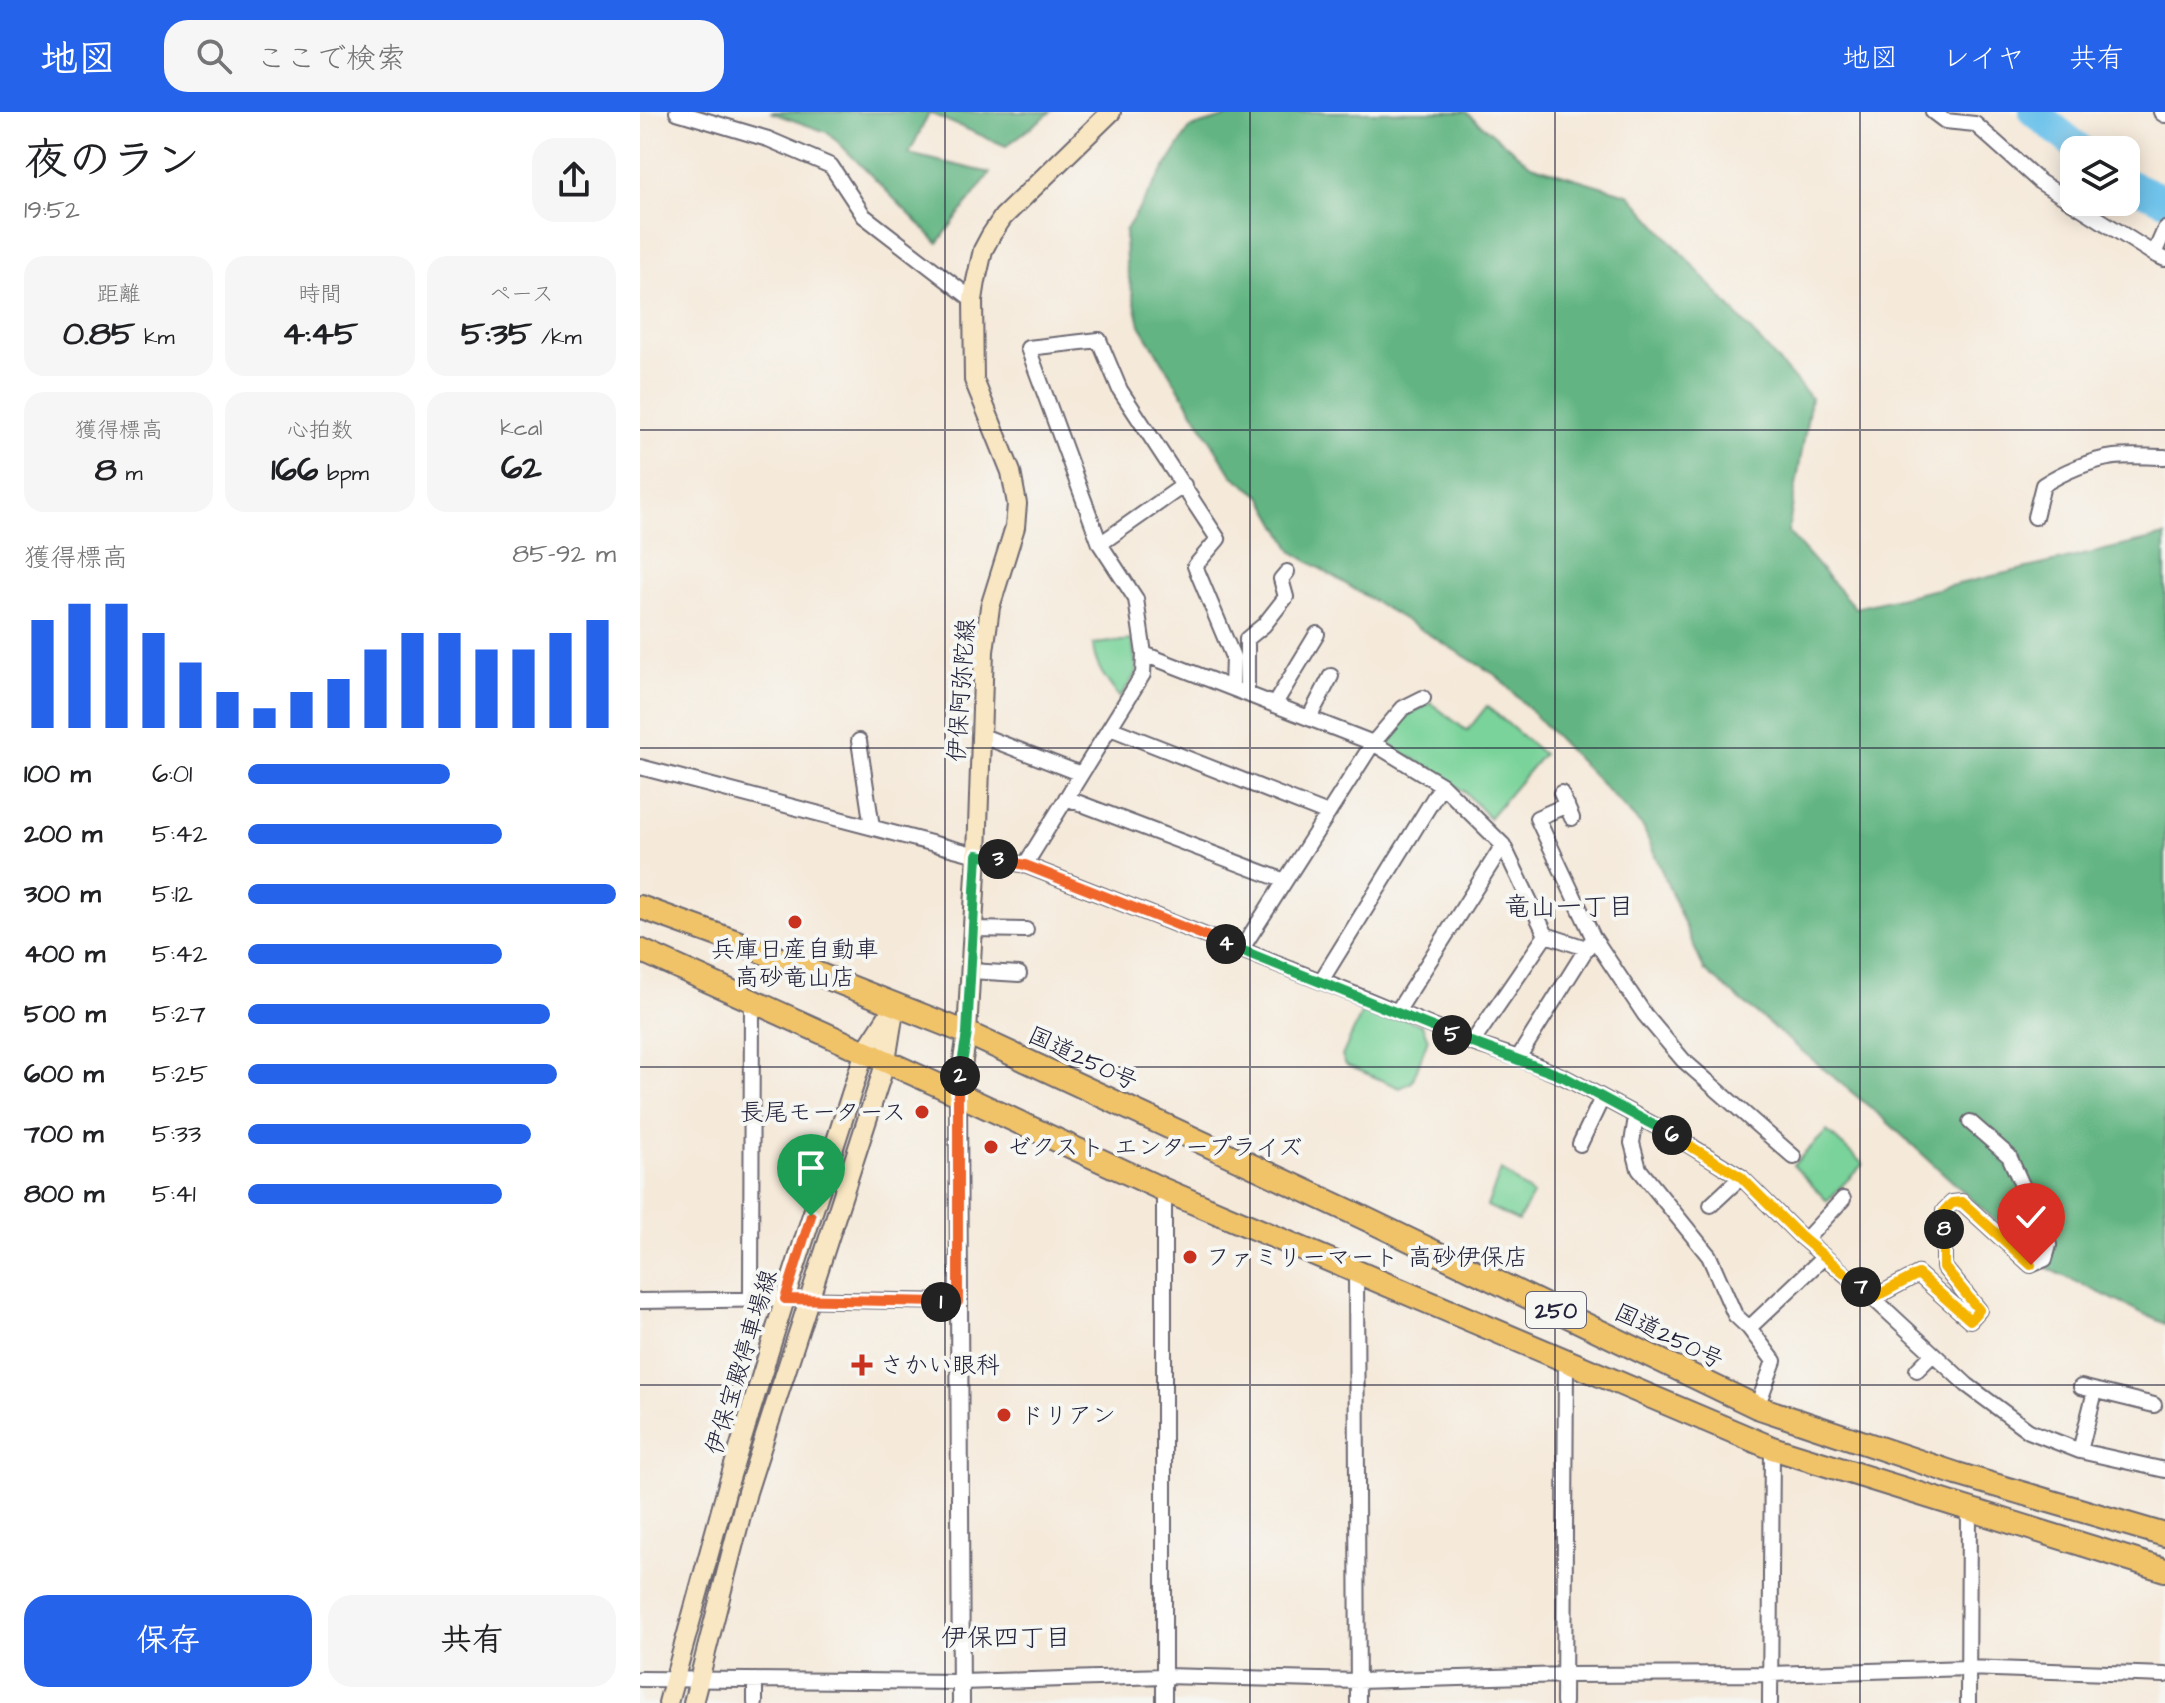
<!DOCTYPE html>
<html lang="ja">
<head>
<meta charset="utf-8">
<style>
	:root { --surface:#fff; --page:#f6f6f6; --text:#202124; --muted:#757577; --accent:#2563eb }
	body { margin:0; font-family:"Architects Daughter","Klee One",sans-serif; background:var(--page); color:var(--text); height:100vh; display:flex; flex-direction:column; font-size:30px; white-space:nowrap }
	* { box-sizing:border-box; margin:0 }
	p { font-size:26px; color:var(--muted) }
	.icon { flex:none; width:44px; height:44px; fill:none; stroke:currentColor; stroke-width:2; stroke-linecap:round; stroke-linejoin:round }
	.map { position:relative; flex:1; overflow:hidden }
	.sheet { display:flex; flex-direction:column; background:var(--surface); width:640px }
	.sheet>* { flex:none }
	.buttons { position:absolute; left:1420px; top:24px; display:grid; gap:16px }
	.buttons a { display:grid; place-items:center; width:80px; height:80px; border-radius:16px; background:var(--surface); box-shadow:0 4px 20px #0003; font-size:40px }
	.pin { position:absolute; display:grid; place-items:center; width:68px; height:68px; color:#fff; margin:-82px -34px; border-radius:50% 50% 50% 0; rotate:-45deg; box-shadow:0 0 8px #0007 }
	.pin .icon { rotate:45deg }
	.km { position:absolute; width:40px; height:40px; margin:-20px; border-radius:50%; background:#222; color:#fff; font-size:22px; line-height:40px; text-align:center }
	.round { display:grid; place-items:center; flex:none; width:84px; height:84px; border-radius:24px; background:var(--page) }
	.overview { display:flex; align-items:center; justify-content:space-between; height:136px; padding:0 24px }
	h1 { font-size:44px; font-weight:700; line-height:60px }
	.metrics { display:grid; grid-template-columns:repeat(3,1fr); gap:12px; height:136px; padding:8px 24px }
	.metrics div { display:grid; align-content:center; border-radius:20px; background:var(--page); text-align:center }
	.metrics b { font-size:34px; font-weight:700 }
	.metrics small { font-size:22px; font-weight:400 }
	.metrics p { font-size:22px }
	.chart { height:224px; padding:16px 24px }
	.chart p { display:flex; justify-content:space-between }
	.chart svg { width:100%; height:144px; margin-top:8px; stroke:var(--accent); stroke-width:6 }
	.cta { display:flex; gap:16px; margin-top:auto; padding:16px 24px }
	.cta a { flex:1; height:92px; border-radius:24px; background:var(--accent); color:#fff; font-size:32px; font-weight:700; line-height:92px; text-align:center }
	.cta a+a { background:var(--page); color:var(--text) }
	ul { padding:0 24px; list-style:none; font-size:26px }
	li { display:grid; grid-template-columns:128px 96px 1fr; align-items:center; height:60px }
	li i { height:20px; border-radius:10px; background:var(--accent) }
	header { display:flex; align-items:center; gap:48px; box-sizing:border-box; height:112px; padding:0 40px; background:var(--accent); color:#fff }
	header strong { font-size:38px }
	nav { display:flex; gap:44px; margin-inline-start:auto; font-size:28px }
	.search { width:560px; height:72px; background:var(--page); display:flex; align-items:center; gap:20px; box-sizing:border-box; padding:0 28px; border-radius:24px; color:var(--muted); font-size:30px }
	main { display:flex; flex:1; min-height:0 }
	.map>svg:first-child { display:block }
	.green { fill:#79d39a; stroke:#4e7a6a; stroke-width:2 }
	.forest { fill:#62b582; stroke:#426c5e; stroke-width:2 }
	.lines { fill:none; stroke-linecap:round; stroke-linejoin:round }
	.river { stroke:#6fc3eb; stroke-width:30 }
	.minor-casing { stroke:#6c6872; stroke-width:18 }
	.tertiary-casing { stroke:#6c6872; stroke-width:20 }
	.secondary-casing { stroke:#6c6872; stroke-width:22 }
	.trunk-casing { stroke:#6c6872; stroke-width:26 }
	.minor { stroke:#fff; stroke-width:14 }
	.tertiary { stroke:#fff; stroke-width:16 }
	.secondary { stroke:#f9e7c3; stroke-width:18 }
	.trunk { stroke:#f1c369; stroke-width:22 }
	.split-1-casing { stroke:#fff; stroke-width:16 }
	.split-2-casing { stroke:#fff; stroke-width:16 }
	.split-3-casing { stroke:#fff; stroke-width:16 }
	.split-4-casing { stroke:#fff; stroke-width:16 }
	.split-5-casing { stroke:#fff; stroke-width:16 }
	.split-6-casing { stroke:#fff; stroke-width:16 }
	.split-7-casing { stroke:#fff; stroke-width:16 }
	.split-8-casing { stroke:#fff; stroke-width:16 }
	.split-9-casing { stroke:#fff; stroke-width:16 }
	.split-1 { stroke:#f0652b; stroke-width:10 }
	.split-2 { stroke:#f0652b; stroke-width:10 }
	.split-3 { stroke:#22a559; stroke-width:10 }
	.split-4 { stroke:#f0652b; stroke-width:10 }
	.split-5 { stroke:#22a559; stroke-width:10 }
	.split-6 { stroke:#22a559; stroke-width:10 }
	.split-7 { stroke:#f5b400; stroke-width:10 }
	.split-8 { stroke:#f5b400; stroke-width:10 }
	.split-9 { stroke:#f5b400; stroke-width:10 }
	.grid { fill:none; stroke:#22223b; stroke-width:2; stroke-opacity:0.55 }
	.poi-dot { fill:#c8321e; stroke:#f6f6f2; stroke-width:3 }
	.labels { text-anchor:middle; stroke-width:8; stroke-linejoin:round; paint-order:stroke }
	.shield { fill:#f6f6f2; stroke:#626272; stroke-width:2 }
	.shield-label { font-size:22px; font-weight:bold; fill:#22223b }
	.street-label { font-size:24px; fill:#22223b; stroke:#f6f6f2 }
	.poi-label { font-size:24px; fill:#22223b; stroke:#f6f6f2; text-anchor:start }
	.neighbourhood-label { font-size:26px; fill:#22223b; stroke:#f6f6f2 }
</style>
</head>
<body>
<header>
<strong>地図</strong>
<div class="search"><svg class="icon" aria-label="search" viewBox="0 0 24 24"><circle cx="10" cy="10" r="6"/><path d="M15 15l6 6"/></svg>ここで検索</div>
<nav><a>地図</a><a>レイヤ</a><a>共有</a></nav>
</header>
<main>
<section class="sheet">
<div class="overview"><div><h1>夜のラン</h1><p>19:52</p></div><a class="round"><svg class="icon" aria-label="share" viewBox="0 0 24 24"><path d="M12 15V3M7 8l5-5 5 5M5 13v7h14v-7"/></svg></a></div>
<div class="metrics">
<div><p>距離</p><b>0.85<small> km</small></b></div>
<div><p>時間</p><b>4:45</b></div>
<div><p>ペース</p><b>5:35<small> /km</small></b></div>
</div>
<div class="metrics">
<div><p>獲得標高</p><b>8<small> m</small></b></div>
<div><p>心拍数</p><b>166<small> bpm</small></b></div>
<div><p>kcal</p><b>62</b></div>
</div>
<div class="chart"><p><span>獲得標高</span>85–92 m</p>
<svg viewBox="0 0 160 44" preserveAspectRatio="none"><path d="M5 44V11M15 44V6M25 44V6M35 44V15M45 44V24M55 44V33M65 44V38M75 44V33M85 44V29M95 44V20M105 44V15M115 44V15M125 44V20M135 44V20M145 44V15M155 44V11"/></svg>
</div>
<ul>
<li><b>100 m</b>6:01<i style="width:55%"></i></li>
<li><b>200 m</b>5:42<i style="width:69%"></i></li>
<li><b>300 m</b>5:12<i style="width:100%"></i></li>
<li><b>400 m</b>5:42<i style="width:69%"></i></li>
<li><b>500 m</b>5:27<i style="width:82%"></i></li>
<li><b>600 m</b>5:25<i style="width:84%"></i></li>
<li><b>700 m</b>5:33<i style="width:77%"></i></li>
<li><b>800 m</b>5:41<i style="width:69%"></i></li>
</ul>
<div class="cta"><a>保存</a><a>共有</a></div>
</section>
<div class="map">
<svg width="1525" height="1591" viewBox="0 0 1525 1591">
	<rect width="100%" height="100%" fill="#f6f6f2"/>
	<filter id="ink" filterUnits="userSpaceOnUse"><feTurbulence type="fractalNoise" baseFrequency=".0125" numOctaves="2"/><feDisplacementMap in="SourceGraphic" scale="16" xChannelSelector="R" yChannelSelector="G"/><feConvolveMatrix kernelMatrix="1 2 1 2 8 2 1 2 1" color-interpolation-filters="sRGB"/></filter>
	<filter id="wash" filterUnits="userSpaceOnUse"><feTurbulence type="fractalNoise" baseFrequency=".006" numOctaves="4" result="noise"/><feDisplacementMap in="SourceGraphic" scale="32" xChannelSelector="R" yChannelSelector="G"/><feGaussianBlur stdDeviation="1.8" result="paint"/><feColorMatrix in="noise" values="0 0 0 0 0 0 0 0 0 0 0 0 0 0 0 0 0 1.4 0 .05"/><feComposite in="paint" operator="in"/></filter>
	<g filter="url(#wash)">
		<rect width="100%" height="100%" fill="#f5e9d9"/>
		<path class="green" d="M492 528 497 560 480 586C467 569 454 554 453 532Z
			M791 591 827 619 847 594 903 642 849 706 825 680 776 648 744 631 763 605Z
			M732 894 782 913 788 927 772 970 760 976 706 953 702 944 723 898Z
			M1187 1019 1223 1052 1187 1089 1153 1053Z
			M861 1058 893 1083 878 1109 847 1094Z"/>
		<path class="forest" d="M130 0H411L366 34 289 1 269 42 350 61 298 131 189 21Z
			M603 0H826L891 53 990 83 1171 286 1148 420 1215 496 1525 424V1212L1407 1156 1243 1006 1064 858 1003 715 857 564 653 440 622 385 592 363 500 213 486 153 485 119 550 16Z"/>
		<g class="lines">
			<path class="river" d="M1394 0 1441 38
				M1486 71 1525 88"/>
		</g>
	</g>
	<g filter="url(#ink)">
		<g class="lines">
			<defs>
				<path id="minor" d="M37 0 128 27 191 54 224 104 333 188
					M1293 0 1305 9 1335 12 1400 70 1514 142 1525 147
					M1514 142 1525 117
					M1395 405 1403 373C1423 360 1451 348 1474 345 1490 343 1508 345 1525 345
					M460 432 544 373
					M504 542 733 631 802 673 863 733 906 823 946 836
					M607 582V527L624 513 646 485 641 467 647 460
					M634 593 677 522
					M669 606 691 564
					M470 616 688 702
					M340 623 441 662
					M219 629 232 715
					M0 655 337 743 385 753 716 883 832 931 878 946 924 965 1036 1025 1101 1065 1160 1124 1233 1186 1327 1273 1389 1319 1440 1339 1525 1358
					M921 681 932 706
					M426 686 645 769
					M927 693 897 706 953 825 1005 903 1043 948 1154 1045
					M385 753 503 562 504 542 496 487 460 432 388 236 459 228 480 278 578 427 555 454 593 545 592 576
					M333 817 386 818
					M601 838 733 631 763 596 783 586
					M331 859 379 862
					M681 869 802 673
					M757 900 863 733
					M832 931 906 823
					M878 946 950 831
					M996 1005 992 1031 999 1057 1069 1144 1095 1203 1109 1216 1134 1249 1117 1295
					M940 1032 962 986
					M524 1078V1591
					M1071 1093 1101 1065
					M1165 1128 1203 1087
					M716 1158 718 1591
					M1233 1186 1278 1162 1330 1208 1339 1198 1304 1155V1099L1312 1091 1322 1090 1391 1153 1405 1147 1409 1133 1369 1044 1330 1010
					M111 1187 112 887
					M0 1189 145 1187 318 1190
					M1109 1216 1184 1145
					M1277 1258 1293 1242
					M1441 1275 1514 1293
					M1440 1339 1455 1279
					M0 1567 321 1570 524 1564 718 1569 924 1563 1130 1562 1328 1556 1525 1563
					M115 1568V1591
					M924 1591 926 1249
					M1130 1591 1132 1336
					M1328 1591 1329 1398"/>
				<path id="tertiary" d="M1522 0 1525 2
					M318 982 321 1591"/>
				<path id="secondary" d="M318 982 327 921 337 743 344 539 350 495 375 415 377 392 371 360 334 268 333 188 336 169 343 138 351 123 363 105 471 0
					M28 1591 87 1376 145 1187 225 939 255 893
					M53 1591 107 1380 246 949 254 899"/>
				<path id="trunk" d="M0 795 97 830 327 921 722 1105 1117 1295 1317 1362 1525 1423
					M0 838 318 982 524 1078 1132 1336 1525 1458"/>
			</defs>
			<use href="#minor" class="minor-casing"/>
			<use href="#tertiary" class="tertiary-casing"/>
			<use href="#secondary" class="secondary-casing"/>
			<use href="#trunk" class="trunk-casing"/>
			<use href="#minor" class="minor"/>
			<use href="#tertiary" class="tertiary"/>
			<use href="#secondary" class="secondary"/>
			<use href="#trunk" class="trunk"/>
		</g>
	</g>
	<g class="lines" filter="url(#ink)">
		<defs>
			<path id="split-1" d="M171 1104 145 1187 301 1190"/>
			<path id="split-2" d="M301 1190H318V982L320 964"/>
			<path id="split-3" d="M320 964 327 921 337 743 358 747"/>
			<path id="split-4" d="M358 747 385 753 586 832"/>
			<path id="split-5" d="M586 832 812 923"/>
			<path id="split-6" d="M812 923 924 965 1032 1023"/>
			<path id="split-7" d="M1032 1023 1101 1065 1160 1124 1221 1175"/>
			<path id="split-8" d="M1221 1175 1233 1186 1278 1162 1330 1208 1339 1198 1304 1155V1117"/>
			<path id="split-9" d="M1304 1117V1099L1312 1091 1322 1090 1391 1153"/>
		</defs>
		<use href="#split-1" class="split-1-casing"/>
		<use href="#split-2" class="split-2-casing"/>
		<use href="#split-3" class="split-3-casing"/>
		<use href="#split-4" class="split-4-casing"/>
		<use href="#split-5" class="split-5-casing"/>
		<use href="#split-6" class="split-6-casing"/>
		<use href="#split-7" class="split-7-casing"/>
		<use href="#split-8" class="split-8-casing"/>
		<use href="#split-9" class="split-9-casing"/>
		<use href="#split-1" class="split-1"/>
		<use href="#split-2" class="split-2"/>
		<use href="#split-3" class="split-3"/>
		<use href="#split-4" class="split-4"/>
		<use href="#split-5" class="split-5"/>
		<use href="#split-6" class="split-6"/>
		<use href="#split-7" class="split-7"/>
		<use href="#split-8" class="split-8"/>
		<use href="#split-9" class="split-9"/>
	</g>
	<path class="grid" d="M305 0V1591M610 0V1591M915 0V1591M1220 0V1591M0 318H1525M0 636H1525M0 955H1525M0 1273H1525"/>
	<g class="poi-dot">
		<circle cx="155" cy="810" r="8"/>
		<circle cx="282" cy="1000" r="8"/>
		<circle cx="351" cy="1035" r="8"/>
		<circle cx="550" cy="1145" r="8"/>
		<path d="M218 1241h8v8h8v8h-8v8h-8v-8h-8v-8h8z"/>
		<circle cx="364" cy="1303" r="8"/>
	</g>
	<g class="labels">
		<rect class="shield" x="886" y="1180" width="60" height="36" rx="6"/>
		<g class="shield-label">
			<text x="916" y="1206">250</text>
		</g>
		<g class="street-label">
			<text transform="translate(321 578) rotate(-86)" y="8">伊保阿弥陀線</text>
			<text transform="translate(443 946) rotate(25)" y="8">国道250号</text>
			<text transform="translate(1029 1224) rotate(26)" y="8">国道250号</text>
			<text transform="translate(101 1250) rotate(-73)" y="8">伊保宝殿停車場線</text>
		</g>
		<g class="poi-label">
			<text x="155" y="845" text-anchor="middle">兵庫日産自動車<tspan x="155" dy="28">高砂竜山店</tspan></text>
			<text x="266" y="1008" text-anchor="end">長尾モータース</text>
			<text x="367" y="1043">ゼクスト エンタープライズ</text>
			<text x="566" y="1153">ファミリーマート 高砂伊保店</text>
			<text x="240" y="1261">さかい眼科</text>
			<text x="380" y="1311">ドリアン</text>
		</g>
		<g class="neighbourhood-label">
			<text x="929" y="803">竜山一丁目</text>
			<text x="366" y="1534">伊保四丁目</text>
		</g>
	</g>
</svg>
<div class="buttons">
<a><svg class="icon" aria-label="layers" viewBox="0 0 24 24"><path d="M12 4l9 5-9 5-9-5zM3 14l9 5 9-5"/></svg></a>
</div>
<div class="pin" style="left:171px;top:1104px;background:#1e9e55"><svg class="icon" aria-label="arrive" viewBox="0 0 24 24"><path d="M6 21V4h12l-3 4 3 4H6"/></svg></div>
<div class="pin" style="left:1391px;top:1153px;background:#d93025"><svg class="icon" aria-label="check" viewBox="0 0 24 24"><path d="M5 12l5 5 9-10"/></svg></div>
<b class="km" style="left:301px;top:1190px">1</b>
<b class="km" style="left:320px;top:964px">2</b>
<b class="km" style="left:358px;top:747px">3</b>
<b class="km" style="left:586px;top:832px">4</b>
<b class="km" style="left:812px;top:923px">5</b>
<b class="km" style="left:1032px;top:1023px">6</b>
<b class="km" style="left:1221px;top:1175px">7</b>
<b class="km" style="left:1304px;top:1117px">8</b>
</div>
</main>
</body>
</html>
